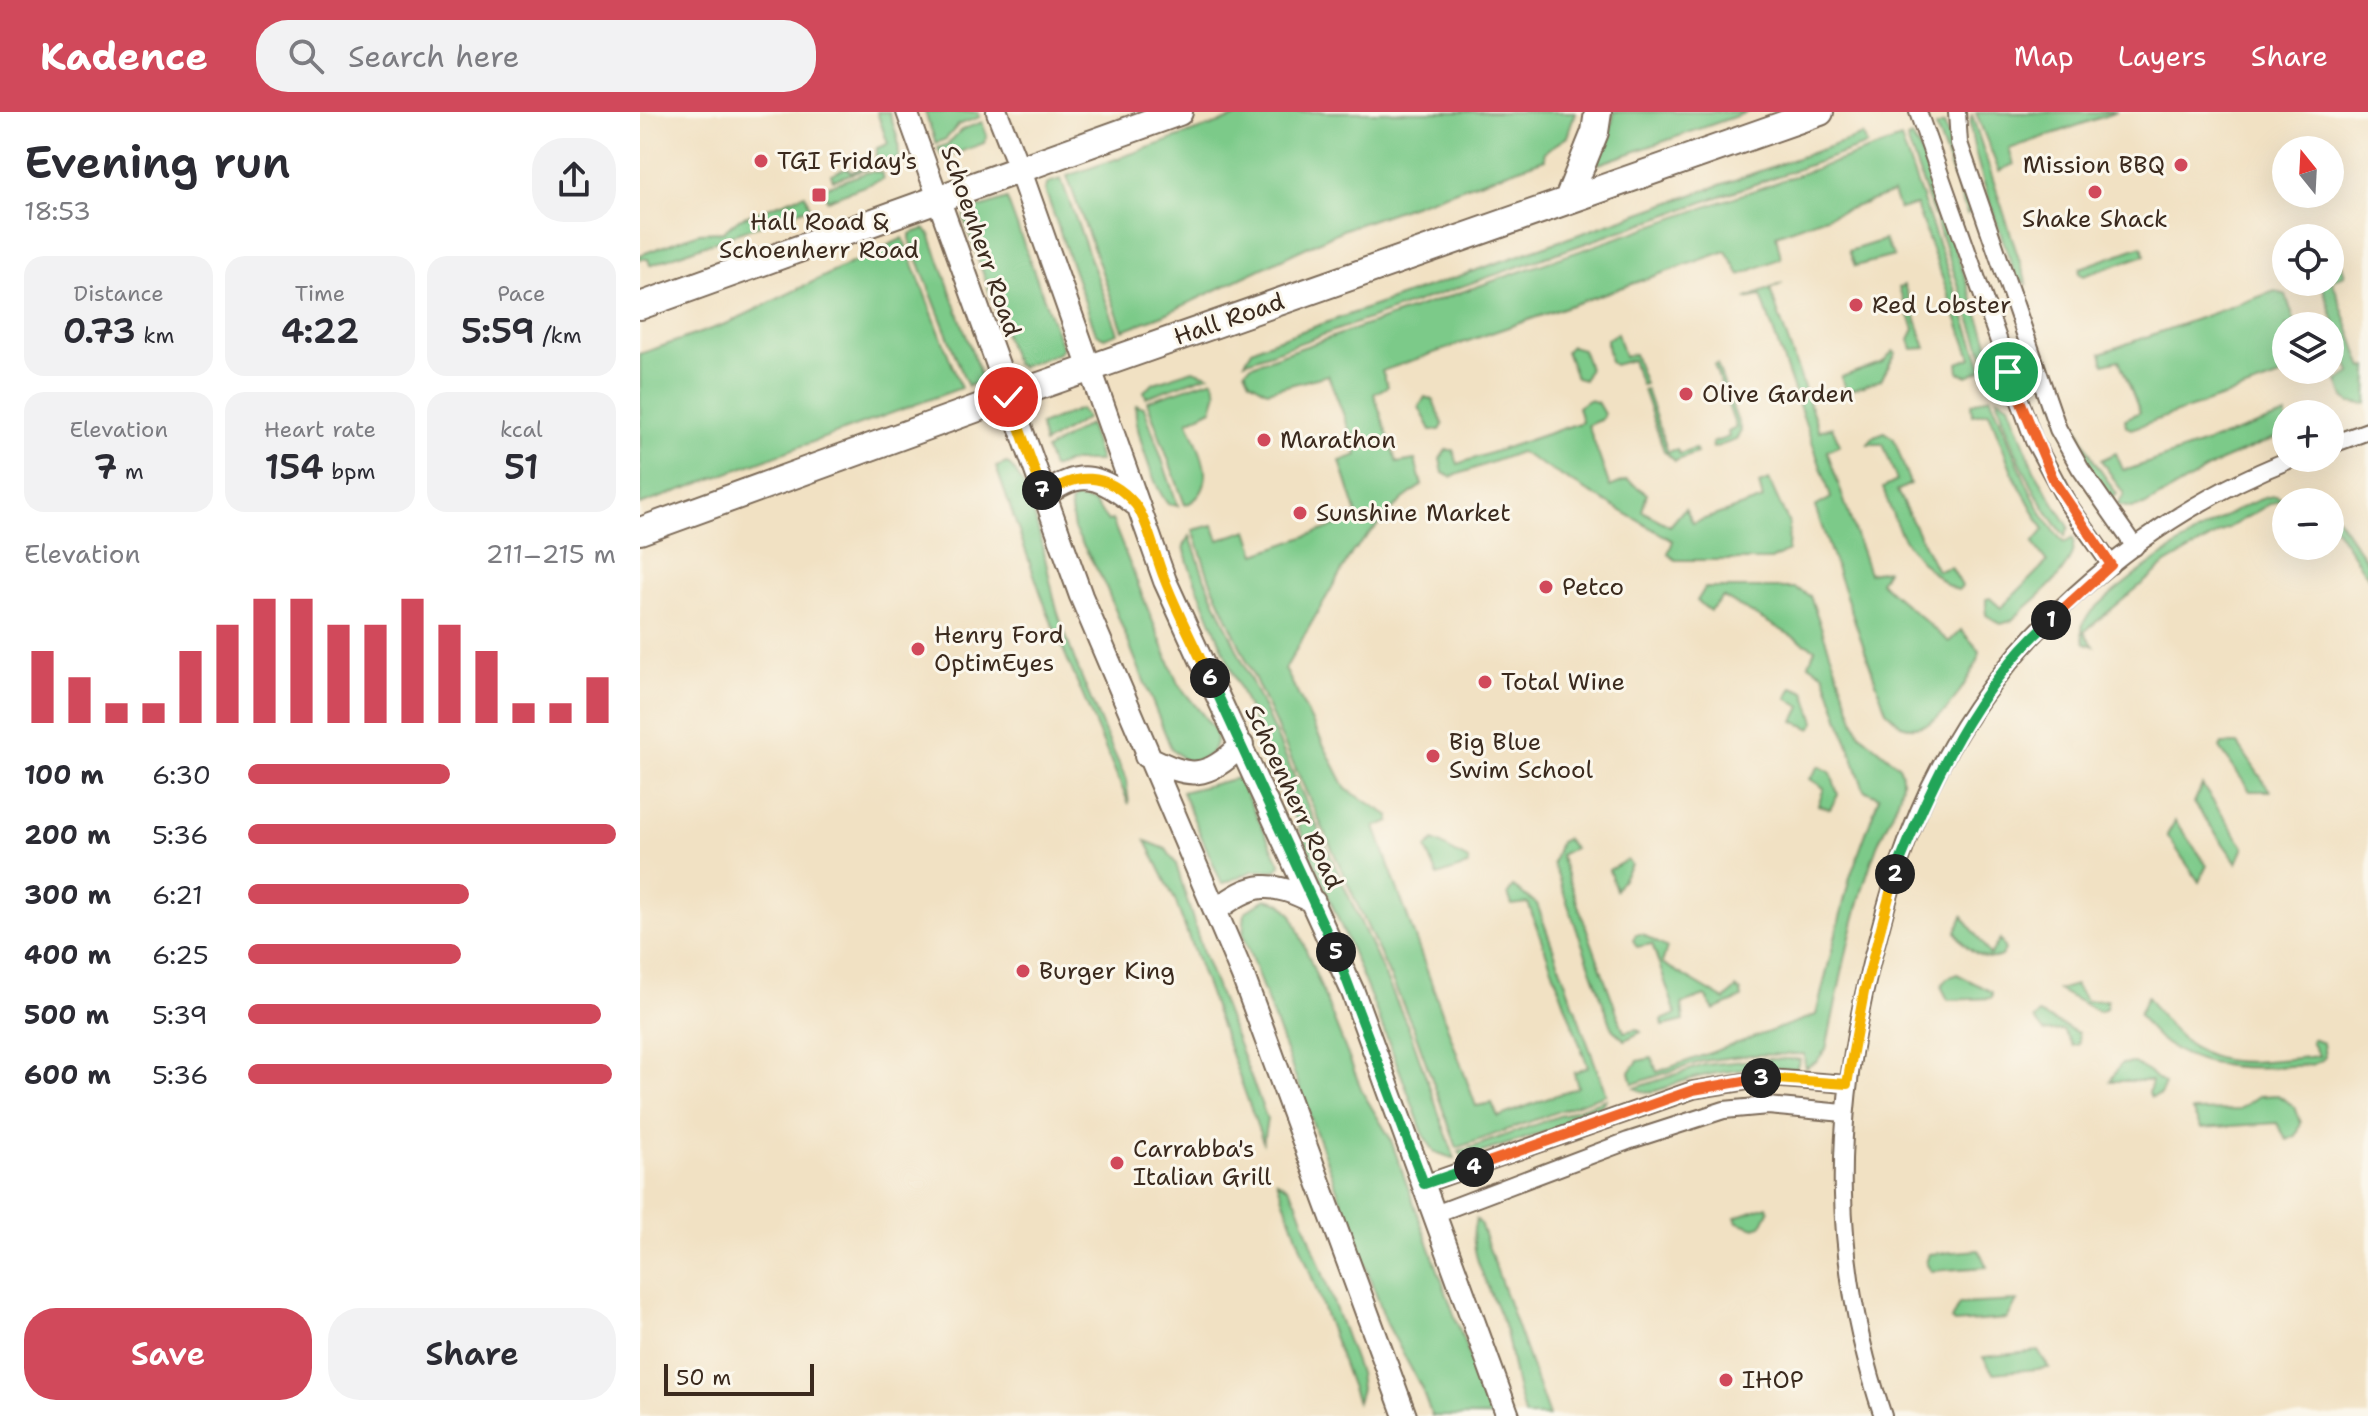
<!DOCTYPE html>
<html lang="en">
<head>
<meta charset="utf-8">
<style>
	:root { --surface:#fff; --page:#f2f2f3; --text:#2b2b33; --muted:#7c7c81; --accent:#d1495b }
	body { margin:0; font-family:"Shantell Sans",sans-serif; background:var(--page); color:var(--text); height:100vh; display:flex; flex-direction:column; font-size:30px; white-space:nowrap }
	* { box-sizing:border-box; margin:0 }
	p { font-size:26px; color:var(--muted) }
	.icon { flex:none; width:44px; height:44px; fill:none; stroke:currentColor; stroke-width:2; stroke-linecap:round; stroke-linejoin:round }
	.map { position:relative; flex:1; overflow:hidden }
	.details { display:flex; flex-direction:column; background:var(--surface); width:640px }
	.details>* { flex:none }
	.needle { width:52px; rotate:342deg }
	.fabs { position:absolute; left:1632px; top:24px; display:grid; gap:16px }
	.fabs a { display:grid; place-items:center; width:72px; height:72px; border-radius:50%; background:var(--surface); box-shadow:0 8px 32px #0002; font-size:40px }
	.scale { position:absolute; left:24px; bottom:20px; width:150px; box-sizing:border-box; padding-left:8px; border:4px solid #3b2a1e; border-top:0; font-size:22px; line-height:28px; white-space:nowrap; color:#3b2a1e; -webkit-text-stroke:6px #fbf7ec; paint-order:stroke }
	.pin { position:absolute; display:grid; place-items:center; width:68px; height:68px; color:#fff; margin:-34px; border:4px solid #fff; border-radius:50%; box-shadow:0 2px 8px #0007 }
	.km { position:absolute; width:40px; height:40px; margin:-20px; border-radius:50%; background:#222; color:#fff; font-size:22px; line-height:40px; text-align:center }
	.round { display:grid; place-items:center; flex:none; width:84px; height:84px; border-radius:32px; background:var(--page) }
	.summary { display:flex; align-items:center; justify-content:space-between; height:136px; padding:0 24px }
	h1 { font-size:44px; font-weight:600; line-height:60px }
	.stats { display:grid; grid-template-columns:repeat(3,1fr); gap:12px; height:136px; padding:8px 24px }
	.stats div { display:grid; align-content:center; border-radius:20px; background:var(--page); text-align:center }
	.stats b { font-size:34px; font-weight:600 }
	.stats small { font-size:22px; font-weight:400 }
	.stats p { font-size:22px }
	.chart { height:224px; padding:16px 24px }
	.chart p { display:flex; justify-content:space-between }
	.chart svg { width:100%; height:144px; margin-top:8px; stroke:var(--accent); stroke-width:6 }
	.primary-button { display:flex; gap:16px; margin-top:auto; padding:16px 24px }
	.primary-button a { flex:1; height:92px; border-radius:32px; background:var(--accent); color:#fff; font-size:32px; font-weight:600; line-height:92px; text-align:center }
	.primary-button a+a { background:var(--page); color:var(--text) }
	ul { padding:0 24px; list-style:none; font-size:26px }
	li { display:grid; grid-template-columns:128px 96px 1fr; align-items:center; height:60px }
	li i { height:20px; border-radius:10px; background:var(--accent) }
	header { display:flex; align-items:center; gap:48px; box-sizing:border-box; height:112px; padding:0 40px; background:var(--accent); color:#fff }
	header strong { font-size:38px }
	nav { display:flex; gap:44px; margin-inline-start:auto; font-size:28px }
	.search { width:560px; height:72px; background:var(--page); display:flex; align-items:center; gap:20px; box-sizing:border-box; padding:0 28px; border-radius:32px; color:var(--muted); font-size:30px }
	main { display:flex; flex:1; min-height:0 }
	.map>svg:first-child { display:block }
	.green { fill:#7cca89; stroke:#5c7a54; stroke-width:2 }
	.lines { fill:none; stroke-linecap:round; stroke-linejoin:round }
	.minor-casing { stroke:#7b6a58; stroke-width:20 }
	.tertiary-casing { stroke:#7b6a58; stroke-width:24 }
	.secondary-casing { stroke:#7b6a58; stroke-width:26 }
	.trunk-casing { stroke:#7b6a58; stroke-width:30 }
	.minor { stroke:#fff; stroke-width:16 }
	.tertiary { stroke:#fff; stroke-width:20 }
	.secondary { stroke:#fff; stroke-width:22 }
	.trunk { stroke:#fff; stroke-width:26 }
	.split-1-casing { stroke:#fff; stroke-width:16 }
	.split-2-casing { stroke:#fff; stroke-width:16 }
	.split-3-casing { stroke:#fff; stroke-width:16 }
	.split-4-casing { stroke:#fff; stroke-width:16 }
	.split-5-casing { stroke:#fff; stroke-width:16 }
	.split-6-casing { stroke:#fff; stroke-width:16 }
	.split-7-casing { stroke:#fff; stroke-width:16 }
	.split-8-casing { stroke:#fff; stroke-width:16 }
	.split-1 { stroke:#f0652b; stroke-width:10 }
	.split-2 { stroke:#22a559; stroke-width:10 }
	.split-3 { stroke:#f5b400; stroke-width:10 }
	.split-4 { stroke:#f0652b; stroke-width:10 }
	.split-5 { stroke:#22a559; stroke-width:10 }
	.split-6 { stroke:#22a559; stroke-width:10 }
	.split-7 { stroke:#f5b400; stroke-width:10 }
	.split-8 { stroke:#f5b400; stroke-width:10 }
	.poi-dot { fill:#d1495b; stroke:#fbf7ec; stroke-width:3 }
	.labels { text-anchor:middle; stroke-width:6; stroke-linejoin:round; paint-order:stroke }
	.poi-label { font-size:24px; fill:#3b2a1e; stroke:#fbf7ec; text-anchor:start }
	.street-label { font-size:24px; fill:#3b2a1e; stroke:#fbf7ec }
</style>
</head>
<body>
<header>
<strong>Kadence</strong>
<div class="search"><svg class="icon" aria-label="search" viewBox="0 0 24 24"><circle cx="10" cy="10" r="6"/><path d="M15 15l6 6"/></svg>Search here</div>
<nav><a>Map</a><a>Layers</a><a>Share</a></nav>
</header>
<main>
<section class="details">
<div class="summary"><div><h1>Evening run</h1><p>18:53</p></div><a class="round"><svg class="icon" aria-label="share" viewBox="0 0 24 24"><path d="M12 15V3M7 8l5-5 5 5M5 13v7h14v-7"/></svg></a></div>
<div class="stats">
<div><p>Distance</p><b>0.73<small> km</small></b></div>
<div><p>Time</p><b>4:22</b></div>
<div><p>Pace</p><b>5:59<small> /km</small></b></div>
</div>
<div class="stats">
<div><p>Elevation</p><b>7<small> m</small></b></div>
<div><p>Heart rate</p><b>154<small> bpm</small></b></div>
<div><p>kcal</p><b>51</b></div>
</div>
<div class="chart"><p><span>Elevation</span>211–215 m</p>
<svg viewBox="0 0 160 44" preserveAspectRatio="none"><path d="M5 44V22M15 44V30M25 44V38M35 44V38M45 44V22M55 44V14M65 44V6M75 44V6M85 44V14M95 44V14M105 44V6M115 44V14M125 44V22M135 44V38M145 44V38M155 44V30"/></svg>
</div>
<ul>
<li><b>100 m</b>6:30<i style="width:55%"></i></li>
<li><b>200 m</b>5:36<i style="width:100%"></i></li>
<li><b>300 m</b>6:21<i style="width:60%"></i></li>
<li><b>400 m</b>6:25<i style="width:58%"></i></li>
<li><b>500 m</b>5:39<i style="width:96%"></i></li>
<li><b>600 m</b>5:36<i style="width:99%"></i></li>
</ul>
<div class="primary-button"><a>Save</a><a>Share</a></div>
</section>
<div class="map">
<svg width="1728" height="1304" viewBox="0 0 1728 1304">
	<rect width="100%" height="100%" fill="#fbf7ec"/>
	<filter id="ink" filterUnits="userSpaceOnUse"><feTurbulence type="fractalNoise" baseFrequency=".0125" numOctaves="2"/><feDisplacementMap in="SourceGraphic" scale="16" xChannelSelector="R" yChannelSelector="G"/><feConvolveMatrix kernelMatrix="1 2 1 2 8 2 1 2 1" color-interpolation-filters="sRGB"/></filter>
	<filter id="wash" filterUnits="userSpaceOnUse"><feTurbulence type="fractalNoise" baseFrequency=".006" numOctaves="4" result="noise"/><feDisplacementMap in="SourceGraphic" scale="32" xChannelSelector="R" yChannelSelector="G"/><feGaussianBlur stdDeviation="1.8" result="paint"/><feColorMatrix in="noise" values="0 0 0 0 0 0 0 0 0 0 0 0 0 0 0 0 0 1.4 0 .05"/><feComposite in="paint" operator="in"/></filter>
	<g filter="url(#wash)">
		<rect width="100%" height="100%" fill="#f1e1c3"/>
		<path class="green" d="M237 0H249L258 27 259 46 193 68 191 62 207 56 211 60 235 51 237 36 248 32Z
			M285 0H338L340 5 318 13 306 27 296 31Z
			M611 0H935L927 25 904 40 905 47 705 117 523 203 483 218 427 64Z
			M974 0H1108L959 52 957 48 969 27Z
			M1477 0 1369 37 1374 52 1359 59 1336 1Z
			M1332 3 1387 172 1376 165C1367 139 1322 20 1332 3Z
			M342 10 347 24 344 31 307 45 301 43 298 36 308 32 321 18Z
			M1304 12 1331 100 1327 102 1296 15Z
			M1223 23 1227 33 605 250 612 238 625 232Z
			M1271 25 1279 36 1350 236 1347 254 1267 27Z
			M1261 27 1343 257 1327 264 1319 260 1318 251 1331 246 1276 93 1259 97 1253 81 1136 123 1141 146 1100 163 1086 139 742 259 748 274 734 282 757 351 775 348 782 373 762 388 713 439 645 557 706 677 750 704V709L735 715 836 994 852 991 858 1005 938 975 934 961 948 955 888 791 872 793 868 782 873 775 897 792 966 982 817 1036 773 915 570 468 553 418 573 413 579 428 608 418 616 442 718 406 700 349 717 343 716 335 688 263 627 279 610 269 605 258 612 253Z
			M228 60H241L243 67 187 88 183 76Z
			M421 67 478 221 464 226 456 221 405 78 408 71Z
			M165 82 170 95 10 153 8 147H0V143L59 121 83 120 99 107Z
			M367 87 422 235 419 241 381 255 375 252 324 107 327 100Z
			M284 117 290 122 340 262 338 271 328 274 325 268 270 128V122Z
			M263 126 321 276 0 393V242L88 211Z
			M1244 128 1254 144 1215 154 1209 139Z
			M1502 134 1505 143 1443 164 1439 161 1440 156Z
			M1700 147 1705 163 1692 168 1723 256 1728 255 1727 292 1710 291 1704 286 1698 269 1711 261 1681 170H1690V151Z
			M1143 171 1130 177 1179 319 1192 315 1200 333 1187 339 1229 461 1247 458 1240 470 1309 530 1321 518 1340 539 1338 549C1321 577 1299 626 1261 613L1246 599 1175 395 1191 386 1185 367 1121 184 1105 187Z
			M1264 173 1286 236 1272 237 1269 227 1274 217 1259 176Z
			M1635 179 1646 183 1656 214H1646V258H1660L1491 317 1486 314 1485 307 1500 300 1479 248 1464 252 1461 241Z
			M977 221 984 245 994 242 1005 272 1001 273 992 248 974 253 970 250 966 228Z
			M931 234 942 237 949 256 944 268 936 266 926 239Z
			M1253 239 1256 241 1241 268 1206 280 1201 265 1243 250Z
			M1077 252 1101 319 1096 328 1073 336 1072 331 1089 325 1088 320 1096 316 1074 253Z
			M553 258 568 263 506 285 504 279 514 271Z
			M1414 266 1454 349 1477 382 1471 387C1455 364 1406 293 1414 266Z
			M573 267 577 280 572 297 548 309C558 337 583 377 545 393L507 289Z
			M1006 277 1028 340 1037 337 1039 342 1055 337 1057 341 1035 349 1024 339 1003 278Z
			M1350 284C1374 335 1386 388 1424 431L1433 426C1439 457 1391 489 1371 509L1361 512 1346 503V487L1350 486 1361 496 1407 450 1393 431 1404 418 1373 362 1349 300 1332 303 1331 292Z
			M785 285 793 288 803 313 800 318H791L779 295Z
			M1357 285 1369 292 1394 358 1429 415 1425 424C1392 383 1371 335 1357 285Z
			M948 288 957 290 964 302 962 307 948 313 970 375 987 368 1007 382 1002 399 1030 414 1045 396 1053 411 1123 387 1119 372 1129 368 1149 412 1148 439 1131 448H1036L1028 442 1033 429 880 340 811 365 803 361 800 347 806 338H813L818 352 942 310 938 295Z
			M496 293 504 295 538 394 528 392C514 376 493 313 496 293Z
			M440 297 447 306 404 332 400 313Z
			M1646 303V321L1581 349 1504 394 1491 396 1478 393 1484 382 1461 348 1476 341 1483 358 1490 357Z
			M449 312 460 349H433L412 356 406 338Z
			M1245 320 1254 327 1270 372 1257 379 1297 459 1311 455 1322 474 1318 478C1308 476 1301 468 1293 461 1262 433 1256 414 1243 376L1257 369 1243 332H1228L1234 324Z
			M367 351C396 374 407 466 418 501 436 557 461 613 486 667L489 692 408 502 356 355Z
			M1636 384 1648 390 1646 399 1641 388 1630 392 1526 452 1444 520 1454 534 1445 531C1442 523 1440 516 1445 508 1464 479 1604 383 1636 384Z
			M435 386 454 391 468 409 472 408 538 572 575 618C581 639 563 652 544 648L531 636 464 470 434 417 430 392Z
			M1690 395 1728 451V465L1690 409Z
			M550 424 565 467 769 917 815 1047 795 1040 784 1024C714 829 624 644 548 451L544 434Z
			M1065 476H1155L1170 484 1219 621 1259 654C1271 676 1245 713 1237 734 1212 800 1201 869 1186 937L1176 950 1165 956 1164 942 1110 943 1063 949 993 972 990 960 998 949 1012 946 1017 960 1176 903 1210 765 1239 685 1224 678 1184 562 1169 552 1175 537 1083 485 1070 499 1057 489Z
			M1153 575 1165 580 1175 610 1171 617 1154 609 1161 595 1147 586Z
			M1582 632H1598L1630 679H1610L1580 636Z
			M1179 654 1191 661 1198 683 1190 697 1178 693 1184 676 1170 667Z
			M598 666 641 753 637 758 613 759 582 772 542 680Z
			M1562 673 1604 735 1597 751 1554 691Z
			M1535 709 1567 753 1559 770 1527 723Z
			M926 727 934 736 920 743 984 920 997 917 1001 920 985 928 973 918 913 751 920 730Z
			M506 729 526 737 536 752 563 841 627 1007 623 1030 535 788Z
			M794 729 828 748 829 753 798 764 786 736Z
			M987 748 991 753 976 778 969 758Z
			M626 787 641 791 652 803 723 981 750 1026 851 1304H792L781 1275 747 1212 603 823 605 800Z
			M1323 804 1350 843 1360 827 1365 838 1361 844C1345 852 1323 835 1316 820Z
			M996 822H1002L1027 836 1022 851 1085 888 1096 876 1101 880 1102 886 1074 898 1065 884 1042 892 1044 909 1023 914 1022 908 1036 902 1012 832 997 835 993 828Z
			M1317 862 1352 880V886L1308 888 1301 874 1307 866Z
			M1435 873 1446 889 1467 888 1466 897 1459 900 1418 878Z
			M1507 885C1561 964 1592 952 1679 944L1671 930 1672 927 1683 931 1685 945C1677 955 1663 953 1650 954 1595 959 1530 955 1499 902Z
			M1399 902 1438 921 1439 932 1433 934 1423 918 1404 920 1394 907Z
			M1124 947H1160L1156 957C1116 955 1076 958 1037 971 1023 976 1009 985 995 976L1064 953Z
			M1495 951 1525 972 1520 983 1511 985 1509 981 1512 969H1470L1481 952Z
			M1638 983 1655 995 1661 1011 1656 1024 1647 1028 1637 1011 1561 1016 1552 999 1598 998 1619 984Z
			M966 987C958 1009 851 1036 824 1046L819 1040Z
			M637 1069 648 1075 656 1088 719 1261 721 1277 717 1290Z
			M1127 1094 1129 1099 1122 1113 1115 1116 1097 1110 1095 1105Z
			M836 1107 840 1111 909 1304H885C874 1272 873 1250 866 1220 857 1186 824 1142 836 1107Z
			M1339 1138 1347 1155 1291 1159 1286 1151 1289 1142Z
			M1377 1189 1367 1207 1314 1211 1311 1208 1319 1192Z
			M1398 1239 1409 1256 1353 1261 1343 1245Z"/>
	</g>
	<g filter="url(#ink)">
		<g class="lines">
			<defs>
				<path id="minor" d="M1278 0 1394 329 1428 392 1471 453
					M1317 0 1319 31 1418 317 1440 356 1495 435
					M1690 333 1728 319
					M784 1072 1053 978 1128 966 1207 972
					M795 1102 988 1029 1084 998 1128 994 1204 1001
					M1243 1304C1191 1149 1192 1010 1231 852 1248 784 1267 716 1301 653 1374 515 1510 402 1654 346"/>
				<path id="tertiary" d="M267 0 298 86
					M357 0 379 56"/>
				<path id="secondary" d="M379 56 525 469 713 880 868 1304
					M298 86 441 484 603 864 765 1304
					M404 385C440 354 462 365 495 392
					M506 644C551 667 565 668 602 633
					M575 799C614 768 631 769 674 790"/>
				<path id="trunk" d="M928 87 955 20 958 0
					M0 194 539 0
					M0 419 368 285 1180 0"/>
			</defs>
			<use href="#minor" class="minor-casing"/>
			<use href="#tertiary" class="tertiary-casing"/>
			<use href="#secondary" class="secondary-casing"/>
			<use href="#trunk" class="trunk-casing"/>
			<use href="#minor" class="minor"/>
			<use href="#tertiary" class="tertiary"/>
			<use href="#secondary" class="secondary"/>
			<use href="#trunk" class="trunk"/>
		</g>
	</g>
	<g class="lines" filter="url(#ink)">
		<defs>
			<path id="split-1" d="M1368 260 1414 369 1471 453 1411 508"/>
			<path id="split-2" d="M1255 762C1292 669 1335 576 1411 508"/>
			<path id="split-3" d="M1121 966 1207 972 1224 880 1255 762"/>
			<path id="split-4" d="M834 1055 1053 978 1121 966"/>
			<path id="split-5" d="M696 840 784 1072 834 1055"/>
			<path id="split-6" d="M570 566 696 840"/>
			<path id="split-7" d="M402 378 404 385C434 359 468 360 495 392 507 407 516 446 524 466 537 500 554 533 570 566"/>
			<path id="split-8" d="M368 285 402 378"/>
		</defs>
		<use href="#split-1" class="split-1-casing"/>
		<use href="#split-2" class="split-2-casing"/>
		<use href="#split-3" class="split-3-casing"/>
		<use href="#split-4" class="split-4-casing"/>
		<use href="#split-5" class="split-5-casing"/>
		<use href="#split-6" class="split-6-casing"/>
		<use href="#split-7" class="split-7-casing"/>
		<use href="#split-8" class="split-8-casing"/>
		<use href="#split-1" class="split-1"/>
		<use href="#split-2" class="split-2"/>
		<use href="#split-3" class="split-3"/>
		<use href="#split-4" class="split-4"/>
		<use href="#split-5" class="split-5"/>
		<use href="#split-6" class="split-6"/>
		<use href="#split-7" class="split-7"/>
		<use href="#split-8" class="split-8"/>
	</g>
	<g class="poi-dot">
		<circle cx="121" cy="49" r="8"/>
		<circle cx="1541" cy="53" r="8"/>
		<circle cx="1455" cy="80" r="8"/>
		<rect x="171" y="75" width="16" height="16" rx="4"/>
		<circle cx="1216" cy="193" r="8"/>
		<circle cx="1046" cy="282" r="8"/>
		<circle cx="624" cy="328" r="8"/>
		<circle cx="660" cy="401" r="8"/>
		<circle cx="906" cy="475" r="8"/>
		<circle cx="278" cy="537" r="8"/>
		<circle cx="845" cy="570" r="8"/>
		<circle cx="793" cy="644" r="8"/>
		<circle cx="383" cy="859" r="8"/>
		<circle cx="477" cy="1051" r="8"/>
		<circle cx="1086" cy="1268" r="8"/>
	</g>
	<g class="labels">
		<g class="poi-label">
			<text x="137" y="57">TGI Friday's</text>
			<text x="1525" y="61" text-anchor="end">Mission BBQ</text>
			<text x="1455" y="115" text-anchor="middle">Shake Shack</text>
			<text x="179" y="118" text-anchor="middle">Hall Road &amp;<tspan x="179" dy="28">Schoenherr Road</tspan></text>
			<text x="1232" y="201">Red Lobster</text>
			<text x="1062" y="290">Olive Garden</text>
			<text x="640" y="336">Marathon</text>
			<text x="676" y="409">Sunshine Market</text>
			<text x="922" y="483">Petco</text>
			<text x="294" y="531">Henry Ford<tspan x="294" dy="28">OptimEyes</tspan></text>
			<text x="861" y="578">Total Wine</text>
			<text x="809" y="638">Big Blue<tspan x="809" dy="28">Swim School</tspan></text>
			<text x="399" y="867">Burger King</text>
			<text x="493" y="1045">Carrabba's<tspan x="493" dy="28">Italian Grill</tspan></text>
			<text x="1102" y="1276">IHOP</text>
		</g>
		<g class="street-label">
			<text transform="translate(341 129) rotate(71)" y="8">Schoenherr Road</text>
			<text transform="translate(589 207) rotate(-19)" y="8">Hall Road</text>
			<text transform="translate(654 685) rotate(65)" y="8">Schoenherr Road</text>
		</g>
	</g>
</svg>
<div class="fabs">
<a><svg class="needle" viewBox="-14 -14 28 28"><path d="M0-13l5 13h-10z" fill="#e53935"/><path d="M0 13l5-13h-10z" fill="#7c7c81"/></svg></a>
<a><svg class="icon" aria-label="locate" viewBox="0 0 24 24"><circle cx="12" cy="12" r="6"/><path d="M12 2v4M12 18v4M2 12h4M18 12h4"/></svg></a>
<a><svg class="icon" aria-label="layers" viewBox="0 0 24 24"><path d="M12 4l9 5-9 5-9-5zM3 14l9 5 9-5"/></svg></a>
<a>+</a>
<a>−</a>
</div>
<div class="scale">50 m</div>
<div class="pin" style="left:1368px;top:260px;background:#1e9e55"><svg class="icon" aria-label="arrive" viewBox="0 0 24 24"><path d="M6 21V4h12l-3 4 3 4H6"/></svg></div>
<div class="pin" style="left:368px;top:285px;background:#d93025"><svg class="icon" aria-label="check" viewBox="0 0 24 24"><path d="M5 12l5 5 9-10"/></svg></div>
<b class="km" style="left:1411px;top:508px">1</b>
<b class="km" style="left:1255px;top:762px">2</b>
<b class="km" style="left:1121px;top:966px">3</b>
<b class="km" style="left:834px;top:1055px">4</b>
<b class="km" style="left:696px;top:840px">5</b>
<b class="km" style="left:570px;top:566px">6</b>
<b class="km" style="left:402px;top:378px">7</b>
</div>
</main>
</body>
</html>
